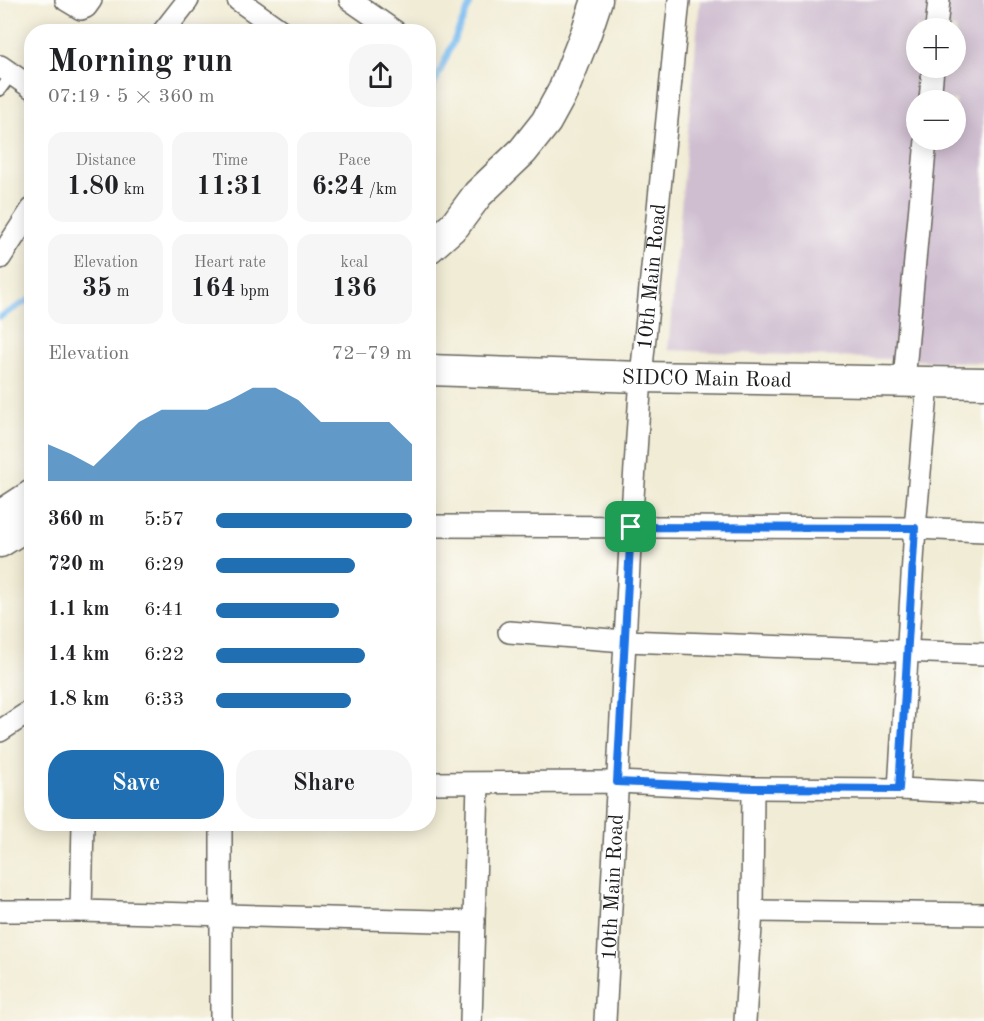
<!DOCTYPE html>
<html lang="en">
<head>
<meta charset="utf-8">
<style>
	:root { --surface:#fff; --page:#f6f6f6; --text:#202124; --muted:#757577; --accent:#1f6fb2 }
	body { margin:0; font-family:"Old Standard TT",serif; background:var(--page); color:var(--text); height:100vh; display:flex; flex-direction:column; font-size:22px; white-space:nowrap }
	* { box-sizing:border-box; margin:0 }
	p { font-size:20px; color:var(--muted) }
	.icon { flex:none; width:33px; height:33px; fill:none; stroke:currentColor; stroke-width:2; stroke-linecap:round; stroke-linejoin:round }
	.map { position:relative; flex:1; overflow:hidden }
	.side { position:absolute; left:24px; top:24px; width:412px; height:807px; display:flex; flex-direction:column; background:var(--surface); border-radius:24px; box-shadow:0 3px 15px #0003 }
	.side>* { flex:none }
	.controls { position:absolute; left:906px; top:18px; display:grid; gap:12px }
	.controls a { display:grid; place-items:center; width:60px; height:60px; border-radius:50%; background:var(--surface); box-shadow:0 3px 15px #0003; font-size:30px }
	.pin { position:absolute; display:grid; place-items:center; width:51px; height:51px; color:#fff; margin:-26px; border-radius:12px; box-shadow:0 3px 9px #0006 }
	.round { display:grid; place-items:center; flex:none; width:63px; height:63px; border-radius:24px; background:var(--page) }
	.headline { display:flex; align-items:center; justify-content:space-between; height:102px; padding:0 24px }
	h1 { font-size:33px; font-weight:600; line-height:45px }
	.stats { display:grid; grid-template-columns:repeat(3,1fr); gap:9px; height:102px; padding:6px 24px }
	.stats div { display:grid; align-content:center; border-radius:15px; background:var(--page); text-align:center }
	.stats b { font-size:26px; font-weight:600 }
	.stats small { font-size:16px; font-weight:400 }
	.stats p { font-size:16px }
	.chart { height:168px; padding:12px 24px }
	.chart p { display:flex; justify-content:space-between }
	.chart svg { width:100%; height:108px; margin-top:6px; fill:var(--accent); opacity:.7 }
	.action { display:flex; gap:12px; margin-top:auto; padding:12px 24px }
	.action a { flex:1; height:69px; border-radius:24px; background:var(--accent); color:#fff; font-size:24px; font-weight:600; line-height:69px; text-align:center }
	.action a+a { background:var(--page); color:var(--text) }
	ul { padding:0 24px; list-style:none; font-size:20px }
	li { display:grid; grid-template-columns:96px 72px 1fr; align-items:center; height:45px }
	li i { height:15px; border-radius:8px; background:var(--accent) }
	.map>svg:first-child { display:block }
	.industrial { fill:#cfbed0; fill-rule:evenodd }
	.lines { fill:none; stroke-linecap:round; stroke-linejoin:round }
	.stream { stroke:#7cbdf1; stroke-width:6 }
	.service-casing { stroke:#67655d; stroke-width:14 }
	.minor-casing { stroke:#67655d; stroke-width:24 }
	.secondary-casing { stroke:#67655d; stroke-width:33 }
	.service { stroke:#fff; stroke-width:10 }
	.minor { stroke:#fff; stroke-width:21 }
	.secondary { stroke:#fff; stroke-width:30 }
	.route-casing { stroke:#fff; stroke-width:12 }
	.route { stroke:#1a73e8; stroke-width:8 }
	.labels { text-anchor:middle; stroke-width:5; stroke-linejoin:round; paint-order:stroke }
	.street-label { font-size:21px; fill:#1c1c1c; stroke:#fdfcf7 }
</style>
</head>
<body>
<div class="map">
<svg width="984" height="1021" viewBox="0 0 984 1021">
	<rect width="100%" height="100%" fill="#fdfcf7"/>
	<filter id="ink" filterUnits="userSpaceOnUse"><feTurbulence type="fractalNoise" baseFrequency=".0167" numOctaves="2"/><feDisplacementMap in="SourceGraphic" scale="12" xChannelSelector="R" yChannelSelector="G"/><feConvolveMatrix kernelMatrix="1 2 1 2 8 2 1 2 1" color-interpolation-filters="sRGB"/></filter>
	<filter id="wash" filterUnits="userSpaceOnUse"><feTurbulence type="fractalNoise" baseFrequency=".008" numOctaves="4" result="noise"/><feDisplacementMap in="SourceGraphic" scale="24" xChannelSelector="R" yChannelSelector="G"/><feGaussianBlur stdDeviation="1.35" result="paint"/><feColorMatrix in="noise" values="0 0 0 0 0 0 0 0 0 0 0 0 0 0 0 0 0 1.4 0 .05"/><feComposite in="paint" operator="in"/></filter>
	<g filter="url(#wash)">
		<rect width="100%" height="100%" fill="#f1ecd5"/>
		<path class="industrial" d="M700 0H984V363L668 350ZM916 28H956V68H916ZM916 100H956V140H916Z"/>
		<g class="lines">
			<path class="stream" d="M429 96 472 0
				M0 317 32 298"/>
		</g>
	</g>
	<g filter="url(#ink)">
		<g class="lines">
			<defs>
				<path id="service" d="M0 90 12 74"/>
				<g id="minor">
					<path d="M66 0 81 9 86 7 91 0"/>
					<path d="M238 0 283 32"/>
					<path d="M350 0 396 32"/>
					<path d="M936 28 939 0"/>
					<path d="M163 32 188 0"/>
					<path d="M0 66 32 88"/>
					<path d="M930 100 933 68"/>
					<path d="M0 258 32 209"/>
					<path d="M904 381 926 140"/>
					<path d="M429 526 915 528 984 531"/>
					<path d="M509 632 625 641 984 654"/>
					<path d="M0 731 32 710"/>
					<path d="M429 783 617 782 753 788 899 789 984 793"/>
					<path d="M899 789 915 528 928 383"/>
					<path d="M0 911H81L474 922"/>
					<path d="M81 911 83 824"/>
					<path d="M752 911 984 914"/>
					<path d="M221 1021V824"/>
					<path d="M471 1021 478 784"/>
					<path id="s1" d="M605 1021 631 527 641 377 679 0"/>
					<path d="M745 1021 752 911 753 788"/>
				</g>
				<g id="secondary">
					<path d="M429 248 455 225 478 194 523 151 546 122 563 91 586 33 597 0"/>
					<path id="s2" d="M429 370 641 377 984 383"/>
					<path d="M0 516 32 495"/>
					<path d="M0 542 32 522"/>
				</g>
			</defs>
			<use href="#service" class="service-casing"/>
			<use href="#minor" class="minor-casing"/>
			<use href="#secondary" class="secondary-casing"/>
			<use href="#service" class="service"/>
			<use href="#minor" class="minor"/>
			<use href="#secondary" class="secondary"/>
		</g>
	</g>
	<g class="lines" filter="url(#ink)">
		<defs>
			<path id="route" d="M631 527 915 528 899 789 753 788 617 782Z"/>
		</defs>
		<use href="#route" class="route-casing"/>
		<use href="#route" class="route"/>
	</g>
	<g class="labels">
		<g class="street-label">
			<text dy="7" stroke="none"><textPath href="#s1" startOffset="746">10th Main Road</textPath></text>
			<text dy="7" stroke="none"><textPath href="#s2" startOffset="278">SIDCO Main Road</textPath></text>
			<text dy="7" stroke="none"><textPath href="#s1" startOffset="134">10th Main Road</textPath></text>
		</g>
	</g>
</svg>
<div class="controls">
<a>+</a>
<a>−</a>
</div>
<div class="pin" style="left:631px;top:527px;background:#1e9e55"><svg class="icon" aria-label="arrive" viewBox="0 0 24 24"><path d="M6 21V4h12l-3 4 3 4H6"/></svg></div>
<section class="side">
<div class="headline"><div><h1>Morning run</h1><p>07:19 · 5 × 360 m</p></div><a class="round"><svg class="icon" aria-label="share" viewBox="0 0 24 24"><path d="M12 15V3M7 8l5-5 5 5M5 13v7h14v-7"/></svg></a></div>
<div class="stats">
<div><p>Distance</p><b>1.80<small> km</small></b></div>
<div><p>Time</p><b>11:31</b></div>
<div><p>Pace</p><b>6:24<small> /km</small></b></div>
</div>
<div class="stats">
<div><p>Elevation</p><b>35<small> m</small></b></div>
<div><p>Heart rate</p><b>164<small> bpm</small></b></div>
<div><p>kcal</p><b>136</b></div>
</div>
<div class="chart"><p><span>Elevation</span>72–79 m</p>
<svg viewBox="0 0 160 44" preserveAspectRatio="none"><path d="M0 44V29L10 33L20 38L30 29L40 20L50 15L60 15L70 15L80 11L90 6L100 6L110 11L120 20L130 20L140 20L150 20L160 29V44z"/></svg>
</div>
<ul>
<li><b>360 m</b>5:57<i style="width:100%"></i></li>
<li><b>720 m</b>6:29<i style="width:71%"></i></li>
<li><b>1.1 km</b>6:41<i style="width:63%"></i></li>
<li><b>1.4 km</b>6:22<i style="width:76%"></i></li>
<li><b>1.8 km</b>6:33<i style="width:69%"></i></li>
</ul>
<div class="action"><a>Save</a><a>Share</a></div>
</section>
</div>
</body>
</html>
